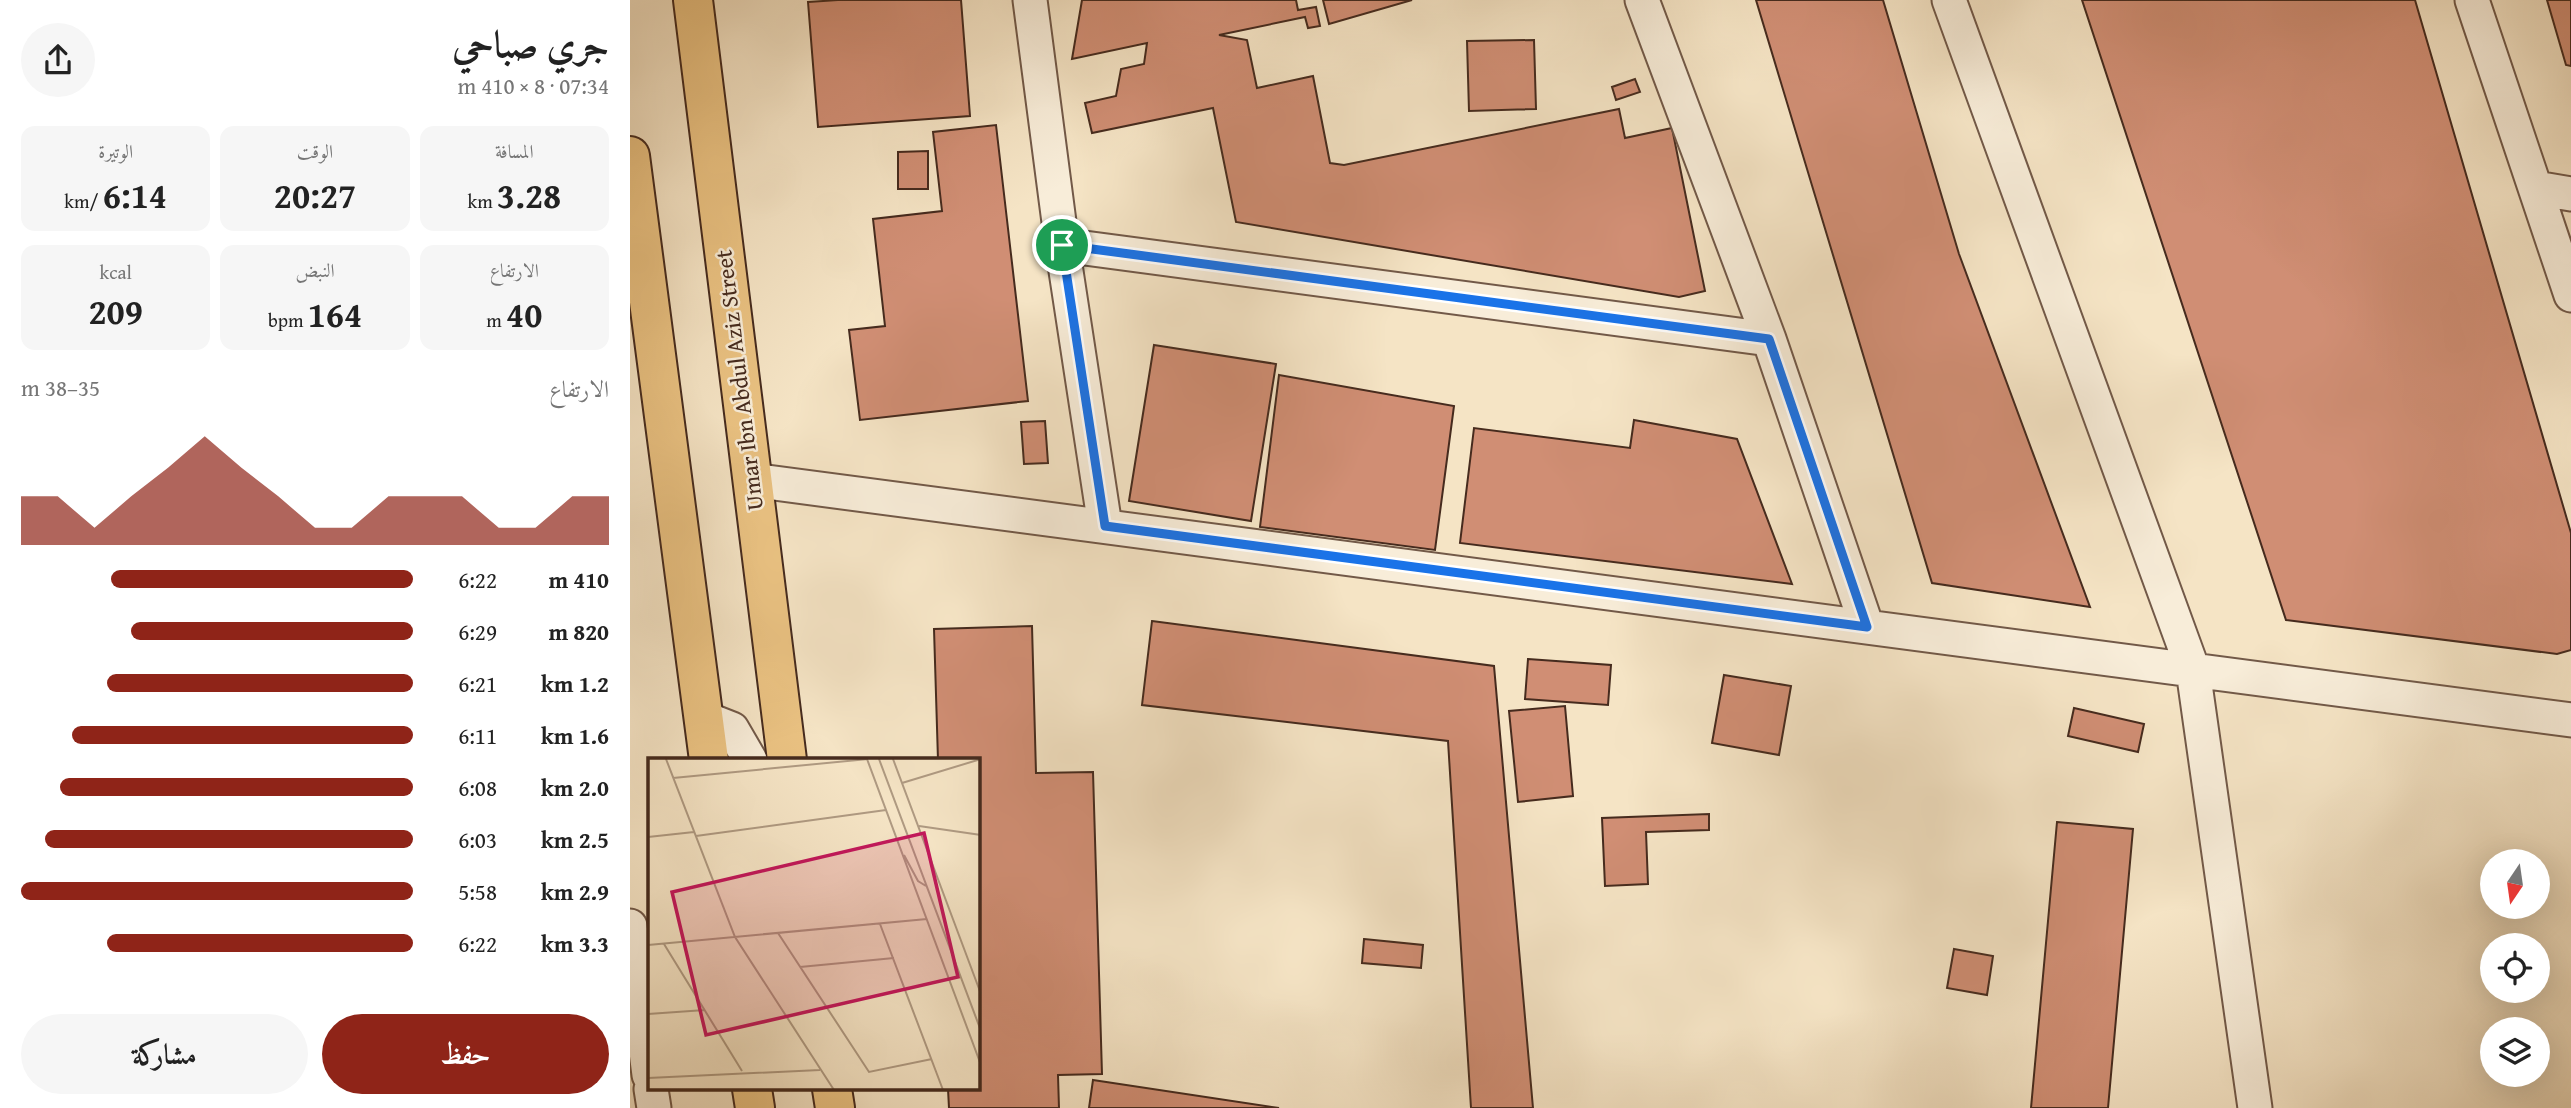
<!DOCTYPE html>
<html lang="ar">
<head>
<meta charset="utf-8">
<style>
	:root { --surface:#fff; --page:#f6f6f6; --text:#222; --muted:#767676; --accent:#8f2418 }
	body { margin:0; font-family:"Gentium Book Plus",Amiri,serif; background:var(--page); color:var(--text); direction:rtl; height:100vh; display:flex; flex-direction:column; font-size:26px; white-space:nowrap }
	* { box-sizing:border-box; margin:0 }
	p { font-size:23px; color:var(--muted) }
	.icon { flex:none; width:38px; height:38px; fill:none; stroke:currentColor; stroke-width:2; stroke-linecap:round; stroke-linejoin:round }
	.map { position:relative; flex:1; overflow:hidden; direction:ltr }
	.details { display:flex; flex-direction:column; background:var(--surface); width:630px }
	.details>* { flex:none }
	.needle { width:46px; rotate:193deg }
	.buttons { position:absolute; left:1850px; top:849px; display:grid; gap:14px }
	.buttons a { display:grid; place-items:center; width:70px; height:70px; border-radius:50%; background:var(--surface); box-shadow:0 7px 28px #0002; font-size:35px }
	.pin { position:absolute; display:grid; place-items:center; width:60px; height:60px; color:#fff; margin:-30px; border:4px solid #fff; border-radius:50%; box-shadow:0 2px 7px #0007 }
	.round { display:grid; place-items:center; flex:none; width:74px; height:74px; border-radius:37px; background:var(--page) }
	.summary { display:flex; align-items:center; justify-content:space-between; height:119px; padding:0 21px }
	h1 { font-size:38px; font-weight:800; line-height:52px }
	.metrics { display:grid; grid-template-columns:repeat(3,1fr); gap:10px; height:119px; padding:7px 21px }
	.metrics div { display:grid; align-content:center; border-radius:14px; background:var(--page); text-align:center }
	.metrics b { font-size:35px; font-weight:800 }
	.metrics small { font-size:19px; font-weight:400 }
	.metrics p { font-size:19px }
	.chart { height:196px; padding:14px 21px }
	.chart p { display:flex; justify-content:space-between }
	.chart svg { width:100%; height:126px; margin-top:7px; fill:var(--accent); opacity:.7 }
	.button { display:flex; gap:14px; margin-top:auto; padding:14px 21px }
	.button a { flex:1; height:80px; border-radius:42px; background:var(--accent); color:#fff; font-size:28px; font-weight:800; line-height:80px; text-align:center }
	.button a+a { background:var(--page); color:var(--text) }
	ul { padding:0 21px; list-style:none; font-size:23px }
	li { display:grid; grid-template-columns:112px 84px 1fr; align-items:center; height:52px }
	li i { height:18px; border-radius:9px; background:var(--accent) }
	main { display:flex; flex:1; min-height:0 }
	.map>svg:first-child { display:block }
	.building { fill:#d08e74; stroke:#462b1e; stroke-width:2 }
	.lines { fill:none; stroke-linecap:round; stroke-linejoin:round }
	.minor-casing { stroke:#725948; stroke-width:37 }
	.major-casing { stroke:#462b1e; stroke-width:42 }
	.minor { stroke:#f8edd9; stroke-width:33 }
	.major { stroke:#eac282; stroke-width:38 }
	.route-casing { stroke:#fff; stroke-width:14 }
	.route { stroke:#1a73e8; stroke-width:9 }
	.labels { text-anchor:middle; stroke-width:5; stroke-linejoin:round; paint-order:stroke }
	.street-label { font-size:23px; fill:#462b1e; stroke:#f8edd9 }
	.inset-road { fill:none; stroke:#af9a82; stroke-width:2 }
	.view { fill:#c2185b; fill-opacity:0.15; stroke:#c2185b; stroke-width:3.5 }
	.inset-edge { fill:none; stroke:#462b1e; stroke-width:3.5 }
</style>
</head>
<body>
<main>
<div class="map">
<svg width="1941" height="1108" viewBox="0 0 1941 1108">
	<rect width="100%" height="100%" fill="#f5e4c5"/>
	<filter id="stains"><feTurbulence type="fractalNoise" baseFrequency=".00286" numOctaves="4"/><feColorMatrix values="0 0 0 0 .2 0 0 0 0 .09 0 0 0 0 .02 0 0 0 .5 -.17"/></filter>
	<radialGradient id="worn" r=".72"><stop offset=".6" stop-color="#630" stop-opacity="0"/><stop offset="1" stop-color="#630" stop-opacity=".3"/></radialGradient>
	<path class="building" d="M208 0H331L340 116 188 127 178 2Z
		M452 0H666L668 10 686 7 690 26 678 28 675 17 589 35 617 40 627 88 683 76 700 163 714 165 989 109 995 138 1042 128 1075 291 1049 297 606 222 583 108 462 133 455 103 486 96 491 69 514 64 517 43 442 59Z
		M693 0H782L699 24Z
		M1126 0H1253L1329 254 1460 607 1302 583Z
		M1452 0H1785L1941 533V650L1927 654 1656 620Z
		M1917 0H1941V66L1936 65Z
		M904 40 906 109 839 111 837 41Z
		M1005 79 1010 92 986 100 982 87Z
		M366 125 398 401 230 420 219 330 255 326 243 219 312 211 303 132Z
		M298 151V189H268V152Z
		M524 345 646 364 621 521 499 501Z
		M649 375 824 406 805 550 630 527Z
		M1004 420 1107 439 1162 584 830 543 844 428 1000 448Z
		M415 421 418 463 394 464 391 422Z
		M522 621 864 666 903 1108H841L818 741 512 705Z
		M402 626 406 773 463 772 472 1074 428 1075 429 1108H319L318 1089H348V760H308L304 629Z
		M898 659 981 665 978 705 895 699Z
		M1094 675 1161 686 1149 755 1082 743Z
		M935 706 943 796 888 802 879 711Z
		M1444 708 1514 724 1508 752 1438 736Z
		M1079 814V830L1016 832 1018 884 975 886 972 818Z
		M1427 822 1503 829 1478 1108H1401Z
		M734 939 793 945 791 968 732 963Z
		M1324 949 1363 956 1357 995 1317 988Z
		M463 1080 649 1108H459Z"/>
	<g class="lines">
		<defs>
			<path id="minor" d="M400 0 432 245 475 526
				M1012 0 1139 339 1237 627
				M1319 0 1563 670 1625 1108
				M1842 0 1941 295
				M1905 188 1941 194
				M432 245 1139 339
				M121 480 1941 720
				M74 718 102 729 120 760
				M0 926 19 1075
				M21 1089 24 1108"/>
			<path id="major" d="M63 0 157 760
				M0 156 79 760
				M122 1089 125 1108
				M202 1089 205 1108"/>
		</defs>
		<use href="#minor" class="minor-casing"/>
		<use href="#major" class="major-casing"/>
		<use href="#minor" class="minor"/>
		<use href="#major" class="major"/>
	</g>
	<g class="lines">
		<defs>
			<path id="route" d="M432 245 1139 339 1237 627 475 526Z"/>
		</defs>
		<use href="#route" class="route-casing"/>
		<use href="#route" class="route"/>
	</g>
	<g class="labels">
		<g class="street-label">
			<text transform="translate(109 380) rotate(-97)" y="8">Umar Ibn Abdul Aziz Street</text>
		</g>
	</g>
	<g transform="translate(18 758)">
		<rect width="332" height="332" fill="#f5e4c5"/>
		<path class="inset-road" d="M18 1 87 179 186 332M219 1 333 307M231 1 333 273M245 1 333 236M25 20 220 1M254 25 333 1M271 68 333 77M48 78 238 52M0 79 46 74M256 97 270 123 278 128M232 166 295 332M130 175 221 314 284 301M16 186 94 313M0 187 279 161M152 209 246 200M0 256 57 252M0 320 172 312"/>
		<path class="view" d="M276 75 310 219 58 277 24 134Z"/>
		<rect width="332" height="332" class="inset-edge"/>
	</g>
	<rect width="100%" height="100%" filter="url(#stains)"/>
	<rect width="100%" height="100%" fill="url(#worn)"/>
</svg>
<div class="buttons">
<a><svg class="needle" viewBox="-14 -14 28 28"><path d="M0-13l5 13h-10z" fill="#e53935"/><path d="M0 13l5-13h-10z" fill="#767676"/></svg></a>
<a><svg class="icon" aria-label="locate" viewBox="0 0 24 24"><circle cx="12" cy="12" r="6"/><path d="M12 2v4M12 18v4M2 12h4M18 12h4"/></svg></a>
<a><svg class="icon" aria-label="layers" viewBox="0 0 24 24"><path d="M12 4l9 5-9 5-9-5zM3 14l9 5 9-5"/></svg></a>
</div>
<div class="pin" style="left:432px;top:245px;background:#1e9e55"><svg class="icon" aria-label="arrive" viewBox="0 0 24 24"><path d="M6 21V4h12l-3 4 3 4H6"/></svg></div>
</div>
<section class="details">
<div class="summary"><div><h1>جري صباحي</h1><p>07:34 · 8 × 410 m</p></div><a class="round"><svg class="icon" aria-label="share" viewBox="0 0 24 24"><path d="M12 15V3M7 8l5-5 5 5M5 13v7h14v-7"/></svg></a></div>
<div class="metrics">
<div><p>المسافة</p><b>3.28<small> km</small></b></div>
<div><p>الوقت</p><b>20:27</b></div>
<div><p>الوتيرة</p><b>6:14<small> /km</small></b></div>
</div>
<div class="metrics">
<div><p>الارتفاع</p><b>40<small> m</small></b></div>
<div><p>النبض</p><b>164<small> bpm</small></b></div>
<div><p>kcal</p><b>209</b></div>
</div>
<div class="chart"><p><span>الارتفاع</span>35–38 m</p>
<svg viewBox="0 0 160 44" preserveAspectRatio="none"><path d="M0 44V27L10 27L20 38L30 27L40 17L50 6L60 17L70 27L80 38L90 38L100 27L110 27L120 27L130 38L140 38L150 27L160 27V44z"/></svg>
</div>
<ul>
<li><b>410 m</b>6:22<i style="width:77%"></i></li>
<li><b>820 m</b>6:29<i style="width:72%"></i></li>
<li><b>1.2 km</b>6:21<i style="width:78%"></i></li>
<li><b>1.6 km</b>6:11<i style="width:87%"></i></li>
<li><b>2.0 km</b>6:08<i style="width:90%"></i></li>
<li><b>2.5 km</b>6:03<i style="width:94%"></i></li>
<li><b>2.9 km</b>5:58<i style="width:100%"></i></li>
<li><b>3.3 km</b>6:22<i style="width:78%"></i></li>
</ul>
<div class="button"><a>حفظ</a><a>مشاركة</a></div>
</section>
</main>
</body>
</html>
